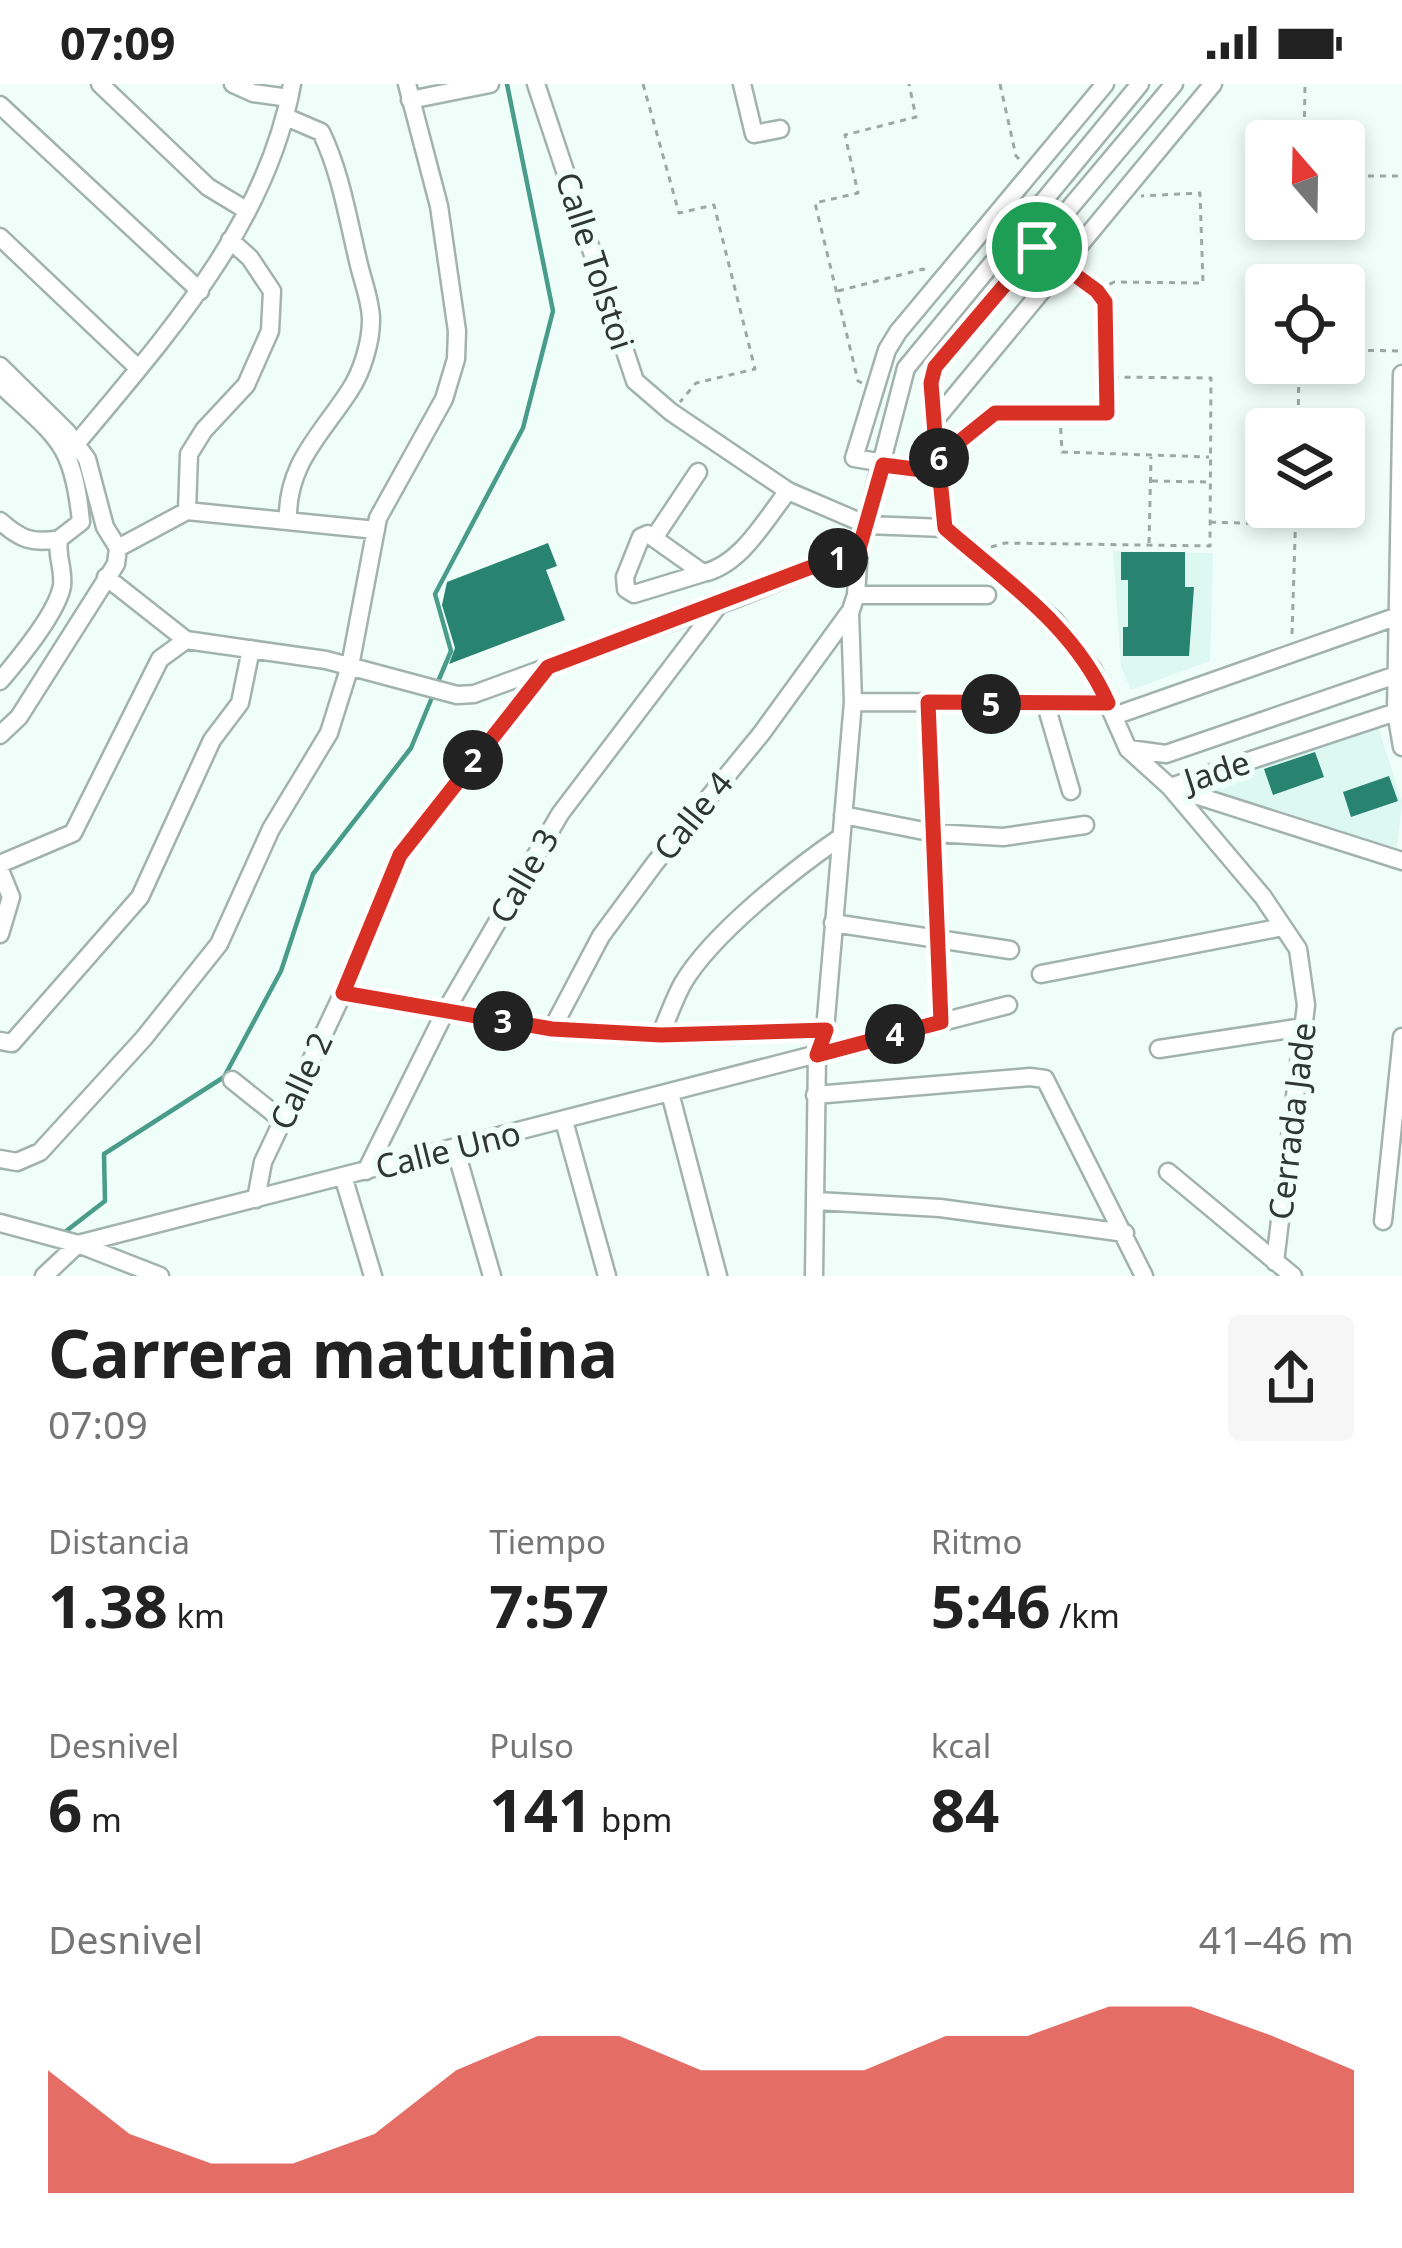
<!DOCTYPE html>
<html lang="es">
<head>
<meta charset="utf-8">
<style>
	:root { --surface:#fff; --page:#f6f6f6; --text:#222; --muted:#767676; --accent:#d93025 }
	body { margin:0; font-family:"Noto Sans",sans-serif; background:var(--page); color:var(--text); height:100vh; display:flex; flex-direction:column; font-size:45px; white-space:nowrap }
	* { box-sizing:border-box; margin:0 }
	p { font-size:39px; color:var(--muted) }
	.icon { flex:none; width:66px; height:66px; fill:none; stroke:currentColor; stroke-width:2; stroke-linecap:round; stroke-linejoin:round }
	.map { position:relative; height:1192px; overflow:hidden }
	.details { display:flex; flex-direction:column; background:var(--surface); flex:1 }
	.details>* { flex:none }
	.needle { width:78px; rotate:340deg }
	.buttons { position:absolute; left:1245px; top:36px; display:grid; gap:24px }
	.buttons a { display:grid; place-items:center; width:120px; height:120px; border-radius:12px; background:var(--surface); box-shadow:0 6px 18px #0003; font-size:60px }
	.pin { position:absolute; display:grid; place-items:center; width:102px; height:102px; color:#fff; margin:-51px; border:6px solid #fff; border-radius:50%; box-shadow:0 3px 12px #0007 }
	.km { position:absolute; width:60px; height:60px; margin:-30px; border-radius:50%; background:#222; color:#fff; font-size:33px; line-height:60px; text-align:center }
	.round { display:grid; place-items:center; flex:none; width:126px; height:126px; border-radius:12px; background:var(--page) }
	.headline { display:flex; align-items:center; justify-content:space-between; height:204px; padding:0 48px }
	h1 { font-size:66px; font-weight:700; line-height:90px }
	.stats { display:grid; grid-template-columns:repeat(3,1fr); gap:18px; height:204px; padding:12px 48px }
	.stats div { display:grid; align-content:center }
	.stats b { font-size:60px; font-weight:700 }
	.stats small { font-size:33px; font-weight:400 }
	.stats p { font-size:33px }
	.chart { height:336px; padding:24px 48px }
	.chart p { display:flex; justify-content:space-between }
	.chart svg { width:100%; height:216px; margin-top:12px; fill:var(--accent); opacity:.7 }
	.status { display:flex; justify-content:space-between; align-items:center; height:84px; padding:0 60px; background:var(--surface); direction:ltr }
	.status svg { height:33px; fill:currentColor }
	.map>svg:first-child { display:block }
	.built { fill:#ddf8f0 }
	.lines { fill:none; stroke-linecap:round; stroke-linejoin:round }
	.stream { stroke:#489c89; stroke-width:4.5 }
	.building { fill:#288371 }
	.minor-casing { stroke:#a2b3ae; stroke-width:21 }
	.path { stroke:#9da8a5; stroke-width:3; stroke-dasharray:6 6; stroke-linecap:butt }
	.minor { stroke:#fff; stroke-width:16 }
	.route-casing { stroke:#fff; stroke-width:24 }
	.route { stroke:#d93025; stroke-width:15 }
	.labels { text-anchor:middle; stroke-width:12; stroke-linejoin:round; paint-order:stroke }
	.street-label { font-size:33px; fill:#2f3634; stroke:#f0fefa }
</style>
</head>
<body>
<div class="status"><b>07:09</b><svg viewBox="0 0 49 12"><path d="M0 12V9h3v3zM5 12V6h3v6zM10 12V3h3v9zM15 12V0h3v12zM26 1h20v11H26zM47 4h2v5h-2z"/></svg></div>
<div class="map">
<svg width="1402" height="1192" viewBox="0 0 1402 1192">
	<rect width="100%" height="100%" fill="#f0fefa"/>
	<path class="built" d="M1113 467 1213 469 1210 577 1131 606 1121 583Z
		M1378 643 1402 717 1397 764 1195 704Z"/>
	<g class="lines">
		<path class="stream" d="M437 600 451 567 435 510 523 344 553 227 507 0
			M61 1151 105 1117 104 1070 224 993 281 887 313 790 411 664 433 611"/>
	</g>
	<path class="building" d="M548 459 557 482 546 486 565 536 449 580 455 564 442 521 447 498Z
		M1121 468H1185V503H1194L1189 572H1123V543H1128V496H1121Z
		M1315 668 1324 693 1273 711 1264 685Z
		M1389 692 1398 717 1351 733 1343 708Z"/>
	<g class="lines">
		<defs>
			<path id="minor" d="M100 0 208 103 246 126
				M233 0 253 9 289 14
				M536 0 635 297 671 328 788 407 867 441 945 444 1054 536 1093 586 1128 665 1170 703 1263 813 1298 865 1306 921 1275 1178
				M742 0 754 50 780 45
				M410 16 490 0
				M0 21 200 207
				M286 33 321 48C341 89 348 136 359 181 363 198 371 218 371 236 371 258 362 288 350 306 322 350 286 380 288 437
				M0 153 138 284
				M0 282 67 348 87 375 105 443 118 464 116 480 19 633 0 651
				M1402 290 1396 628 1402 663
				M0 300C57 354 73 357 81 438
				M935 336 1213 0
				M77 359C165 253 267 141 292 0
				M938 388 854 374 887 266 898 248 1105 0
				M187 427 189 370 204 346 246 301 270 247 272 207 250 174 230 156
				M0 437C20 455 32 460 59 455
				M945 444 931 299 936 283 1174 0
				M654 454 698 388
				M118 464 187 427 376 446
				M703 489 634 510 626 505 625 493 641 453 648 450 703 489C741 481 765 436 788 407
				M106 493 186 556 326 576 457 611 474 610 732 516 859 465
				M856 511H987
				M0 597C18 576 57 529 62 502 64 485 56 471 59 455L81 438
				M853 618 1108 619
				M928 618 941 938
				M1046 621 1071 707
				M1114 632 1398 532
				M1129 665 1166 670 1396 591
				M1170 703 1402 777
				M1170 703 1396 628
				M843 731 934 749 1003 753 1085 741
				M0 780 73 749 160 575 186 556
				M0 786 11 813 0 850
				M833 839 1010 866
				M1041 890 1283 843
				M343 909 552 945 660 951 825 946
				M552 945 601 852 655 779 761 650 849 529
				M660 951C668 934 674 915 683 899 712 850 794 785 841 753
				M0 957 12 959 140 813 212 656 240 619 251 565
				M1159 965 1303 943
				M232 996 282 1036
				M670 1009 718 1192
				M815 1011 1030 993 1045 995 1144 1192
				M564 1037 607 1192
				M455 1064 492 1192
				M0 1075 17 1078 40 1068 144 954 219 860 271 745 329 649 350 582 378 434 444 315 456 275 457 247 439 122 407 0
				M366 1087 445 928 560 730 718 522
				M1168 1088 1293 1192
				M343 1092 373 1192
				M256 1115 263 1078 343 909 400 771 548 583
				M817 1117 940 1124 1125 1149
				M1383 1137 1402 953
				M0 1139 78 1160 160 1192
				M44 1192 78 1160 1008 921
				M814 1192 817 971 825 946 853 618 850 529 856 511 859 465 906 284 1140 0"/>
		</defs>
		<use href="#minor" class="minor-casing"/>
		<path class="path" d="M643 0 679 129 714 121 755 285 696 299 680 318
			M1000 0 1016 72 1022 78
			M1304 57 1305 0
			M1344 92H1402
			M1099 206 1114 198 1203 199 1200 109 1141 112
			M838 207 923 185 927 188
			M1344 266 1402 267
			M862 299 858 297 815 119 858 109 845 51 916 33 909 0
			M1060 332 1062 368 1209 373
			M1298 345 1299 279
			M953 363 995 329H1107L1106 295
			M1152 397 1208 398
			M1210 438 1294 441
			M1149 459 1151 373
			M991 463 1005 459 1210 462 1211 294 1106 293 1105 218 1075 191
			M1292 550 1296 423"/>
		<use href="#minor" class="minor"/>
	</g>
	<g class="lines">
		<defs>
			<path id="route" d="M1037 163 935 283 931 299 938 388 883 381 859 465 548 583 400 771 343 909 552 945 661 951 826 946 817 971 941 938 928 618 1108 619C1074 542 1007 498 945 444L938 375 995 329H1107L1105 218 1097 207 1037 163"/>
		</defs>
		<use href="#route" class="route-casing"/>
		<use href="#route" class="route"/>
	</g>
	<g class="labels">
		<g class="street-label">
			<text transform="translate(595 177) rotate(72)" y="12">Calle Tolstoi</text>
			<text transform="translate(1217 687) rotate(-18)" y="12">Jade</text>
			<text transform="translate(693 732) rotate(-51)" y="12">Calle 4</text>
			<text transform="translate(524 792) rotate(-60)" y="12">Calle 3</text>
			<text transform="translate(301 997) rotate(-65)" y="12">Calle 2</text>
			<text transform="translate(1292 1037) rotate(-83)" y="12">Cerrada Jade</text>
			<text transform="translate(448 1066) rotate(-14)" y="12">Calle Uno</text>
		</g>
	</g>
</svg>
<div class="buttons">
<a><svg class="needle" viewBox="-14 -14 28 28"><path d="M0-13l5 13h-10z" fill="#e53935"/><path d="M0 13l5-13h-10z" fill="#767676"/></svg></a>
<a><svg class="icon" aria-label="locate" viewBox="0 0 24 24"><circle cx="12" cy="12" r="6"/><path d="M12 2v4M12 18v4M2 12h4M18 12h4"/></svg></a>
<a><svg class="icon" aria-label="layers" viewBox="0 0 24 24"><path d="M12 4l9 5-9 5-9-5zM3 14l9 5 9-5"/></svg></a>
</div>
<div class="pin" style="left:1037px;top:163px;background:#1e9e55"><svg class="icon" aria-label="arrive" viewBox="0 0 24 24"><path d="M6 21V4h12l-3 4 3 4H6"/></svg></div>
<b class="km" style="left:838px;top:474px">1</b>
<b class="km" style="left:473px;top:676px">2</b>
<b class="km" style="left:503px;top:937px">3</b>
<b class="km" style="left:895px;top:950px">4</b>
<b class="km" style="left:991px;top:620px">5</b>
<b class="km" style="left:939px;top:374px">6</b>
</div>
<section class="details">
<div class="headline"><div><h1>Carrera matutina</h1><p>07:09</p></div><a class="round"><svg class="icon" aria-label="share" viewBox="0 0 24 24"><path d="M12 15V3M7 8l5-5 5 5M5 13v7h14v-7"/></svg></a></div>
<div class="stats">
<div><p>Distancia</p><b>1.38<small> km</small></b></div>
<div><p>Tiempo</p><b>7:57</b></div>
<div><p>Ritmo</p><b>5:46<small> /km</small></b></div>
</div>
<div class="stats">
<div><p>Desnivel</p><b>6<small> m</small></b></div>
<div><p>Pulso</p><b>141<small> bpm</small></b></div>
<div><p>kcal</p><b>84</b></div>
</div>
<div class="chart"><p><span>Desnivel</span>41–46 m</p>
<svg viewBox="0 0 160 44" preserveAspectRatio="none"><path d="M0 44V19L10 32L20 38L30 38L40 32L50 19L60 12L70 12L80 19L90 19L100 19L110 12L120 12L130 6L140 6L150 12L160 19V44z"/></svg>
</div>
</section>
</body>
</html>
